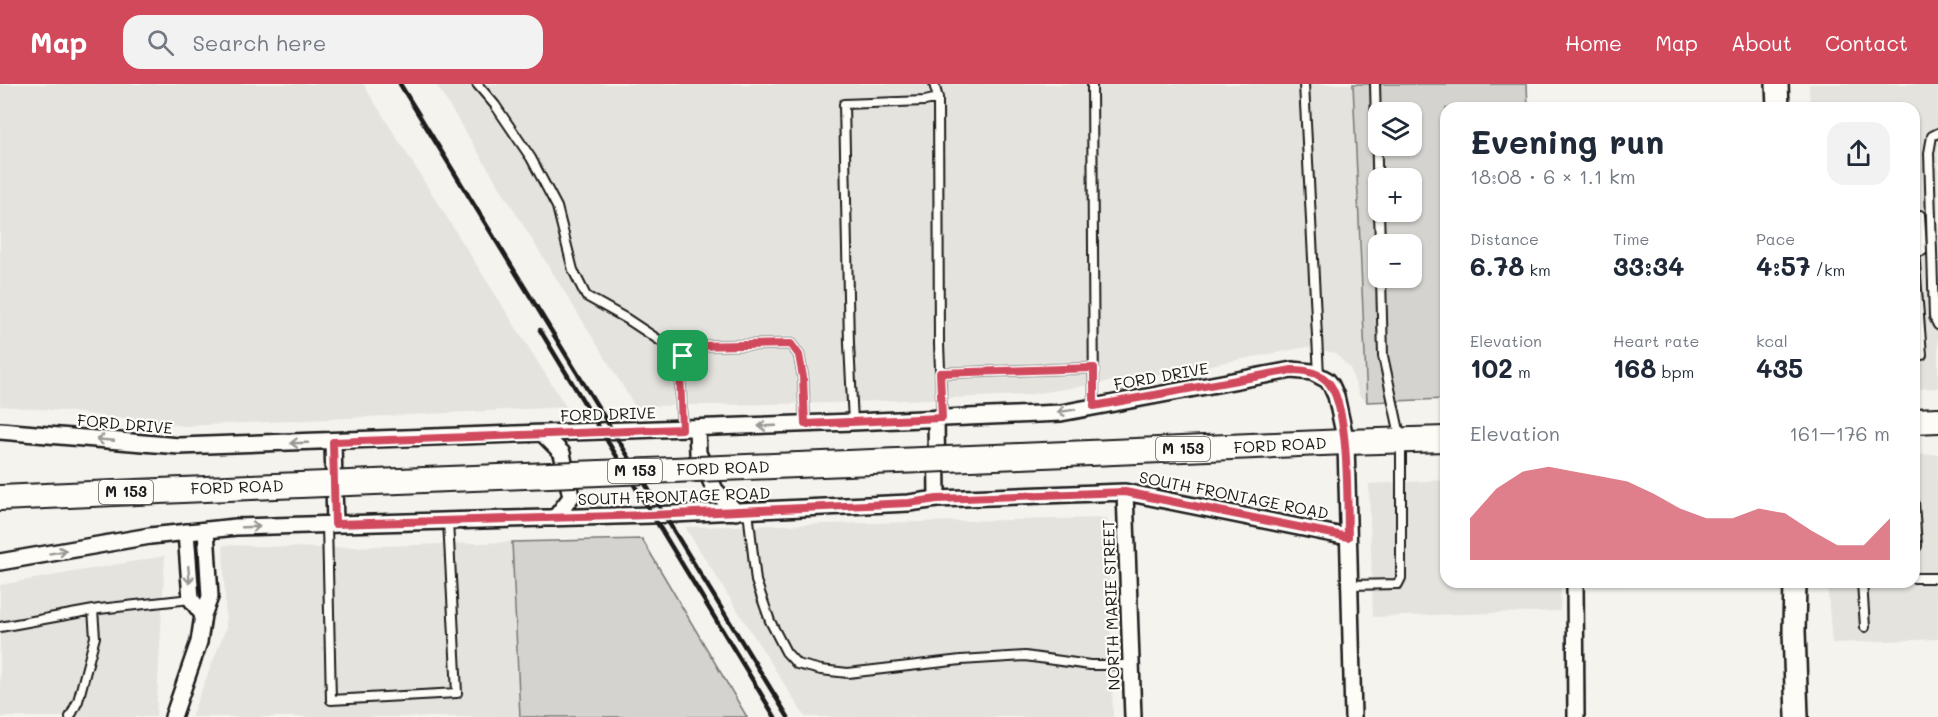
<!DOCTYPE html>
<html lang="en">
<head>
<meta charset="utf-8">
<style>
	:root { --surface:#fff; --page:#f2f2f3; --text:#1f2937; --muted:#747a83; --accent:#d1495b }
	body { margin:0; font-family:Mali,sans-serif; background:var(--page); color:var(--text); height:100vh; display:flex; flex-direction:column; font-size:22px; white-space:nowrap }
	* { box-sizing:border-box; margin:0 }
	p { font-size:20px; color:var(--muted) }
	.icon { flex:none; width:33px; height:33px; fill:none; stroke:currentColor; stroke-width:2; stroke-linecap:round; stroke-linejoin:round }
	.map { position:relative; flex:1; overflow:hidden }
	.sheet { position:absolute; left:1440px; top:18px; width:480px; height:486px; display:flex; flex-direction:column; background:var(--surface); border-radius:18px; box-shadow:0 2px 4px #0004 }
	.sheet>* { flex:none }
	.tools { position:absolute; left:1368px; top:18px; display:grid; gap:12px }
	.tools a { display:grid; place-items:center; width:54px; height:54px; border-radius:12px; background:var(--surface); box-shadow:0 2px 4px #0004; font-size:30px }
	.pin { position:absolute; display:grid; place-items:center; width:51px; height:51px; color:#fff; margin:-26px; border-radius:12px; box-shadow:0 3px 9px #0006 }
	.round { display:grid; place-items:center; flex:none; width:63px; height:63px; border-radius:18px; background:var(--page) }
	.summary { display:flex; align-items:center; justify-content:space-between; height:102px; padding:0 30px }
	h1 { font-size:33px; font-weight:800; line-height:45px }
	.figures { display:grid; grid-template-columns:repeat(3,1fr); gap:9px; height:102px; padding:6px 30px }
	.figures div { display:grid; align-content:center }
	.figures b { font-size:26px; font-weight:800 }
	.figures small { font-size:16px; font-weight:400 }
	.figures p { font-size:16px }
	.chart { height:168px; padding:12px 30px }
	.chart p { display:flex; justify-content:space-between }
	.chart svg { width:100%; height:108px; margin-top:6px; fill:var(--accent); opacity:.7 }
	header { display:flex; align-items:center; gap:36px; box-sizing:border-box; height:84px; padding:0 30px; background:var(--accent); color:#fff }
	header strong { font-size:28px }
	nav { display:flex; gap:33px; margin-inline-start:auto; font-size:21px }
	.search { width:420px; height:54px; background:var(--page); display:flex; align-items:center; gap:15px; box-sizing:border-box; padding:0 21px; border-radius:18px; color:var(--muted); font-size:22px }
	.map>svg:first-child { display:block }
	.built { fill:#e4e3de }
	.green { fill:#d4d3cf; stroke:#787876; stroke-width:1.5; fill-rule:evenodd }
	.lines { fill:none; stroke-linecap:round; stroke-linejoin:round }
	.lane-casing { stroke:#1c1c1c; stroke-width:12 }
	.street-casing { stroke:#1c1c1c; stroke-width:20 }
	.secondary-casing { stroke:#1c1c1c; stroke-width:26 }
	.primary-casing { stroke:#1c1c1c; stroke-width:28 }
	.lane { stroke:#fdfcf7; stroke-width:8 }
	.street { stroke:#fdfcf7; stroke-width:15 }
	.secondary { stroke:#fdfcf7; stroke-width:21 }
	.primary { stroke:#fdfcf7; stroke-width:24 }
	.rail { stroke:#1c1c1c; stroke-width:4.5 }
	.primary-bridge-casing { stroke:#1c1c1c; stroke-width:28; stroke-linecap:butt }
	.primary-bridge { stroke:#fdfcf7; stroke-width:24 }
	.oneway { stroke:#989794 }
	.route-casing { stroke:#fff; stroke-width:12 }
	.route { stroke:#d1495b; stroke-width:8 }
	.labels { text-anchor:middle; stroke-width:4.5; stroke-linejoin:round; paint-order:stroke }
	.shield { fill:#fdfcf7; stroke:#605f5e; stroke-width:1.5 }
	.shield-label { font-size:15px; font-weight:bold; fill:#1c1c1c }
	.street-label { font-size:16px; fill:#1c1c1c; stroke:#fdfcf7 }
</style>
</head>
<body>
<header>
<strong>Map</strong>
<div class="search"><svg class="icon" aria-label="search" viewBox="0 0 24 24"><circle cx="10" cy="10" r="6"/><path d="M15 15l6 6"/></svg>Search here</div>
<nav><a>Home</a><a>Map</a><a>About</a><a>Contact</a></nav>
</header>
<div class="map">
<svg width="1938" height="633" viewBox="0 0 1938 633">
	<rect width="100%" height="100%" fill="#f4f3ee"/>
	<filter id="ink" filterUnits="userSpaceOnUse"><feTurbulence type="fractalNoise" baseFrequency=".0167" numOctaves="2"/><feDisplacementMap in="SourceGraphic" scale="12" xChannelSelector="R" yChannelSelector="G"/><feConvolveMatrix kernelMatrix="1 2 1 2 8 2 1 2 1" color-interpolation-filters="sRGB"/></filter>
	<g filter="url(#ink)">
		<path class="built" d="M0 0H363L566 323 185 342 64 327 0 322Z
			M436 0H1353L1367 318 1359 311 1350 284 1335 269 1307 263 1184 286 1026 311 830 319 635 322Z
			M1809 0H1938V304L1914 305V24H1810Z
			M1938 370V555L1832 559 1827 498H1914V371Z
			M1446 396V498H1773V501H1561L1560 527 1373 533 1369 400Z
			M1107 434 1113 633H805L685 443Z
			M512 458 520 633H191L226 544 223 461 320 464Z
			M165 472 156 633H0V501Z"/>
		<path class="green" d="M1353 0H1527L1528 24H1446V315L1367 318ZM1378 28H1412V62H1378ZM1378 94H1412V128H1378ZM1378 160H1412V194H1378Z
			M642 455 747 633H520L512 458Z"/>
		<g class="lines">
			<defs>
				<path id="lane" d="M477 0 495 21 531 74 557 123 573 186 586 212 627 235 683 272
					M934 0 938 14 939 260 942 334
					M1092 0 1094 323
					M1304 0 1319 291
					M1375 0 1378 120
					M1938 49 1932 52 1929 69 1934 233 1938 241
					M1379 128 1380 160
					M1914 131H1920L1922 167H1914
					M1914 271H1922L1914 167
					M940 289 1094 284
					M853 338 849 260 844 20 925 17 938 14
					M682 345 680 287 683 272 693 262 791 260 799 271 803 293 805 340
					M1914 418 1917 462 1914 466
					M748 427 756 497 770 537 786 568 797 580 821 586 848 589 961 576 1025 572 1090 581H1132
					M327 441 331 616 457 609 448 437
					M1914 494H1938
					M1862 498 1865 543
					M1349 501 1398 500 1401 494V356L1383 272 1381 194
					M0 543 99 525 191 515
					M70 633 78 617 95 553 93 526"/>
				<path id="street" d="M936 334 937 415
					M697 345 698 369 715 406 736 428
					M0 347 179 362 853 338 1061 329 1292 286 1312 288 1327 296 1331 301 1336 312 1346 358 1353 633
					M543 350 562 369 571 413 555 434
					M333 358 335 440
					M1125 408 1133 633
					M186 448 191 515 203 531
					M0 478 150 452 236 443 651 431 909 419 937 415 1125 408 1348 453
					M1575 498 1576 633
					M173 633 199 558 203 531 210 513 206 446"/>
				<path id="secondary" d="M1777 0 1778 24
					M1795 498 1794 547 1797 633"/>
				<path id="primary" d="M1914 337 1938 336
					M1020 372 1346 358 1446 355
					M0 414 251 403"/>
			</defs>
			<use href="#lane" class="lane-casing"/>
			<use href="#street" class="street-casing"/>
			<use href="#secondary" class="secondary-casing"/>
			<use href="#primary" class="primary-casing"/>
			<use href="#lane" class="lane"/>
			<use href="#street" class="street"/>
			<use href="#secondary" class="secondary"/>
			<use href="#primary" class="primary"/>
			<path class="rail" d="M400 0 788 633
				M540 246 775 633"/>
			<defs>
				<path id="primary-bridge" d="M251 403 1020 372"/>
			</defs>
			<use href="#primary-bridge" class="primary-bridge-casing"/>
			<use href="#primary-bridge" class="primary-bridge"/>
		</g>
		<defs><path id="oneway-shaft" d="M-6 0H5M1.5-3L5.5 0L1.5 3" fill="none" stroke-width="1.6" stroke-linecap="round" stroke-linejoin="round" transform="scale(1.5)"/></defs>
		<g class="oneway">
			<use href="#oneway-shaft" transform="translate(1066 327) rotate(171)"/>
			<use href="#oneway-shaft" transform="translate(767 342) rotate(178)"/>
			<use href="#oneway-shaft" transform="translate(105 356) rotate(-175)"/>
			<use href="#oneway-shaft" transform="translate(299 359) rotate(178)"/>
			<use href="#oneway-shaft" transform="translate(251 443) rotate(-2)"/>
			<use href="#oneway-shaft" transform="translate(58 468) rotate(-10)"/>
			<use href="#oneway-shaft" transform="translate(189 491) rotate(85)"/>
		</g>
	</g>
	<g class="lines" filter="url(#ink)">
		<defs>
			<path id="route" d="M791 260 799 271 803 293 805 340 942 334 940 289 1094 284V322L1292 286C1304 286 1318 288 1327 297 1350 319 1347 420 1348 453L1125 408 937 415 909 419 651 431 335 440 333 358 682 345 680 287 683 272 693 262Z"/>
		</defs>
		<use href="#route" class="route-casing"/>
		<use href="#route" class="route"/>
	</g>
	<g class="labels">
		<g class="shield">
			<rect x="1156" y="353" width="54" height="24" rx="4.5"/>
			<rect x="608" y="375" width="54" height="24" rx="4.5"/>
			<rect x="99" y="396" width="54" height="24" rx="4.5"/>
		</g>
		<g class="shield-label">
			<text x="1183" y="370">M 153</text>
			<text x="635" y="392">M 153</text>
			<text x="126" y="413">M 153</text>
		</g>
		<g class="street-label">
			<text transform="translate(1161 292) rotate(-10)" y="6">FORD DRIVE</text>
			<text transform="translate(608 330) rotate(-2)" y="6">FORD DRIVE</text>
			<text transform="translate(125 340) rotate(5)" y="6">FORD DRIVE</text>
			<text transform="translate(1280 361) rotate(-3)" y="6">FORD ROAD</text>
			<text transform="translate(723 384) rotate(-2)" y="6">FORD ROAD</text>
			<text transform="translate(237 403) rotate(-2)" y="6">FORD ROAD</text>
			<text transform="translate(1234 411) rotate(11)" y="6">SOUTH FRONTAGE ROAD</text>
			<text transform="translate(674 412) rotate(-2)" y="6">SOUTH FRONTAGE ROAD</text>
			<text transform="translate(1111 521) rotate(-92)" y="6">NORTH MARIE STREET</text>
		</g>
	</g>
</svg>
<div class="tools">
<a><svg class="icon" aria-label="layers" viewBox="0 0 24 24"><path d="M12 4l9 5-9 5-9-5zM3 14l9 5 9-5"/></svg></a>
<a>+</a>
<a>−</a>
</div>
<div class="pin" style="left:683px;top:272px;background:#1e9e55"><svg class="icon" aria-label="arrive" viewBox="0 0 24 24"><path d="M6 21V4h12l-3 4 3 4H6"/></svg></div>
<section class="sheet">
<div class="summary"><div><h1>Evening run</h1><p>18:08 · 6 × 1.1 km</p></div><a class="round"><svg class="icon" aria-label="share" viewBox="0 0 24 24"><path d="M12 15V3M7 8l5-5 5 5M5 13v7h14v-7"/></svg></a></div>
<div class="figures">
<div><p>Distance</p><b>6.78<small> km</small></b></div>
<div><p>Time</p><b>33:34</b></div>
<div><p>Pace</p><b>4:57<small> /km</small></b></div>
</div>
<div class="figures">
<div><p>Elevation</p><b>102<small> m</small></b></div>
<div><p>Heart rate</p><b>168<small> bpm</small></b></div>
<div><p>kcal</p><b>435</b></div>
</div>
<div class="chart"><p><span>Elevation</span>161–176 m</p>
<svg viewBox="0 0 160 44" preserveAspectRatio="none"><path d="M0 44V27L10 15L20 8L30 6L40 8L50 10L60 12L70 17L80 23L90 27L100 27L110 23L120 25L130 32L140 38L150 38L160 27V44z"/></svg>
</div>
</section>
</div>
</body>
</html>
